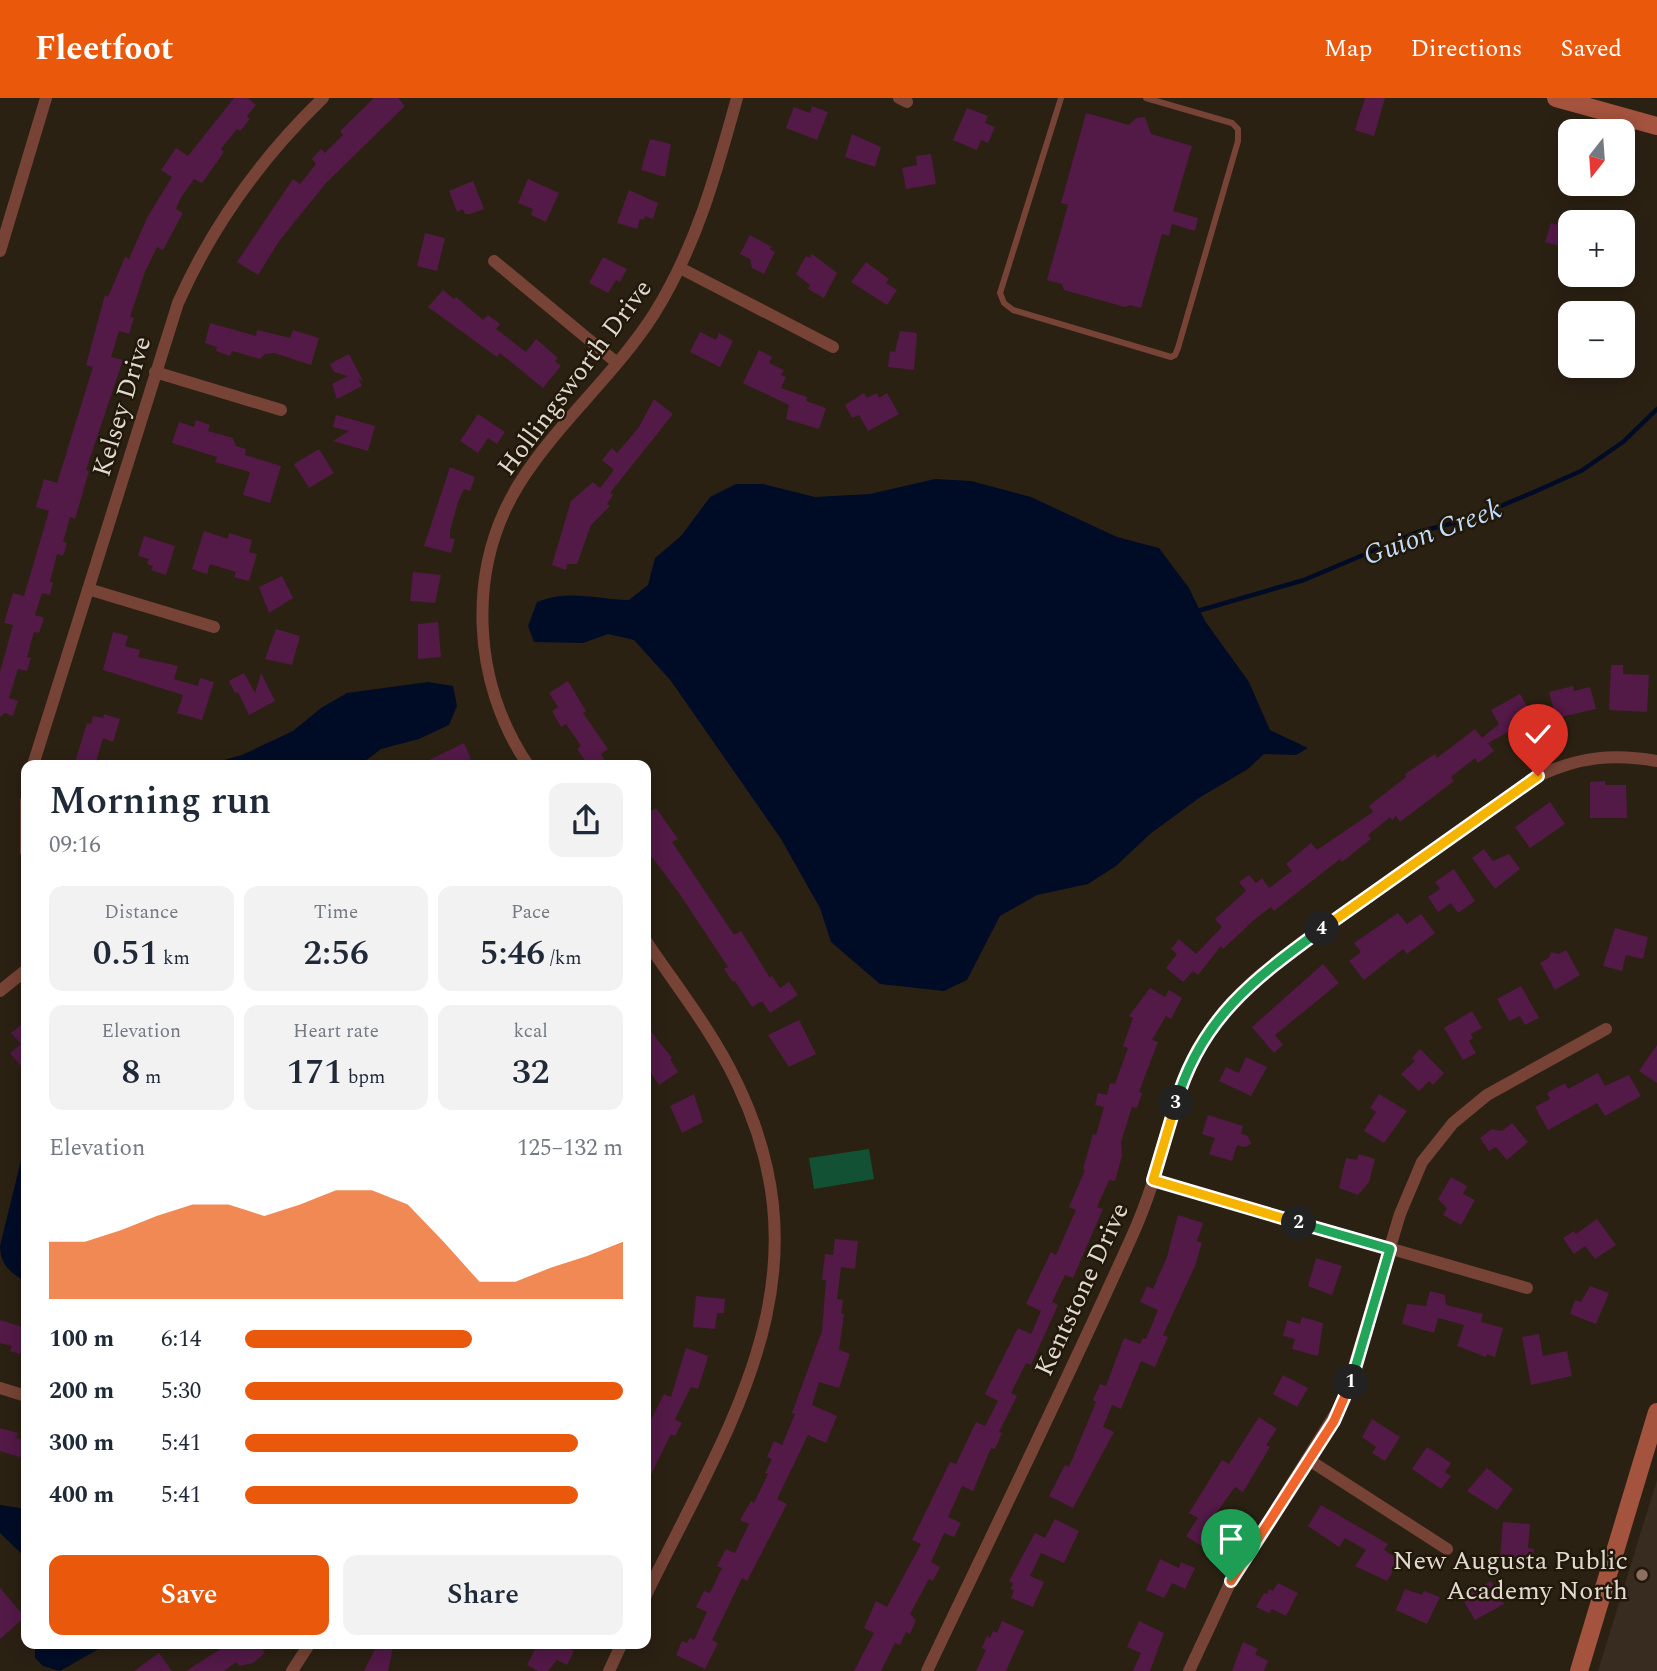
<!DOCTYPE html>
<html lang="en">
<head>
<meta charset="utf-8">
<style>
	:root { --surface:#fff; --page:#f2f2f3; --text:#1f2937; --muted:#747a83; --accent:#ea580c }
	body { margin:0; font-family:Spectral,serif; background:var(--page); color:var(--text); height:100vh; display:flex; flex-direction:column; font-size:26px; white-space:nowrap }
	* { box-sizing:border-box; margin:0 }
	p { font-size:23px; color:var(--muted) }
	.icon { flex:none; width:38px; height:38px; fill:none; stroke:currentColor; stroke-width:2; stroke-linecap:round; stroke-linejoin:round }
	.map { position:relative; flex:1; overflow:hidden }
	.details { position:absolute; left:21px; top:662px; width:630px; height:889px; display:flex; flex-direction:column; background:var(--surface); border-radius:14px; box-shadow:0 4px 18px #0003 }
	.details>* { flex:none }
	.needle { width:46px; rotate:197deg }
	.controls { position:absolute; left:1558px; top:21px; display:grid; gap:14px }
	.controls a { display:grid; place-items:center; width:77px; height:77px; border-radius:14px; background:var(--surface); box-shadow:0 4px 18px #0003; font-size:35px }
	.pin { position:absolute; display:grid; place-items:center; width:60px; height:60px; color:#fff; margin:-72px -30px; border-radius:50% 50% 50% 0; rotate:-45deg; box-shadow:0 0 7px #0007 }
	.pin .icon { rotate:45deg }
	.km { position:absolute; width:35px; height:35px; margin:-18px; border-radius:50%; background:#222; color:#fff; font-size:19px; line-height:35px; text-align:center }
	.round { display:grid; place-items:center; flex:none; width:74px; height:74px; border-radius:14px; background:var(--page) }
	.headline { display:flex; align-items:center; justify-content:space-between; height:119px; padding:0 28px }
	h1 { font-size:38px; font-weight:600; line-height:52px }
	.metrics { display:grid; grid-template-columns:repeat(3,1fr); gap:10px; height:119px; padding:7px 28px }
	.metrics div { display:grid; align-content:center; border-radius:14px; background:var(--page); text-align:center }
	.metrics b { font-size:35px; font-weight:600 }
	.metrics small { font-size:19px; font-weight:400 }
	.metrics p { font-size:19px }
	.chart { height:196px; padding:14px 28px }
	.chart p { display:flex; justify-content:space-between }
	.chart svg { width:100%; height:126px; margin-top:7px; fill:var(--accent); opacity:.7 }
	.primary-button { display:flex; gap:14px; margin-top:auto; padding:14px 28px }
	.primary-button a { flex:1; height:80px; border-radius:14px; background:var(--accent); color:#fff; font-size:28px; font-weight:600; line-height:80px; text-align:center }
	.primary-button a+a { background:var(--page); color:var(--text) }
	ul { padding:0 28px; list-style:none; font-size:23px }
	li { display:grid; grid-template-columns:112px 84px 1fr; align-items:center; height:52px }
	li i { height:18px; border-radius:9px; background:var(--accent) }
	header { display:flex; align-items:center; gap:42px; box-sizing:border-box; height:98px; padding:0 35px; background:var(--accent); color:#fff }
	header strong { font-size:33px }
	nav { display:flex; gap:38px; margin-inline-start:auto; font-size:24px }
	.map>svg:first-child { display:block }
	.education { fill:#382b1f }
	.green { fill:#125133 }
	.water { fill:#000c26 }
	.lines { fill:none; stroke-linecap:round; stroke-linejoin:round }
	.stream { stroke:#000c26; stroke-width:4.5 }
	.building { fill:#531947 }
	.lane { stroke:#764336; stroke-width:6 }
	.street { stroke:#764336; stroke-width:12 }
	.secondary { stroke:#a4533e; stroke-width:18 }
	.split-1-casing { stroke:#fff; stroke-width:14 }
	.split-2-casing { stroke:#fff; stroke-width:14 }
	.split-3-casing { stroke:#fff; stroke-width:14 }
	.split-4-casing { stroke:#fff; stroke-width:14 }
	.split-5-casing { stroke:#fff; stroke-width:14 }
	.split-1 { stroke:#f0652b; stroke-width:9 }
	.split-2 { stroke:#22a559; stroke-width:9 }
	.split-3 { stroke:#f5b400; stroke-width:9 }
	.split-4 { stroke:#22a559; stroke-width:9 }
	.split-5 { stroke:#f5b400; stroke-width:9 }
	.education-dot { fill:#8d6e63; stroke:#21180a; stroke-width:2.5 }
	.labels { text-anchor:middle; stroke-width:5; stroke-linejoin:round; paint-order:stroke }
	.street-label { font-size:26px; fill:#e0d9d0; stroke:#21180a }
	.poi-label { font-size:26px; fill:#e0d9d0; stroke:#21180a; text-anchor:end }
	.water-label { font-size:28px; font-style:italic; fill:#c0ddfd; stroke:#21180a }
</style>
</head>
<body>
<header>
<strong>Fleetfoot</strong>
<nav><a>Map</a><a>Directions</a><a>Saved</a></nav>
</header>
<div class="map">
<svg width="1657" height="1573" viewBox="0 0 1657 1573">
	<rect width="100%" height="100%" fill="#2b2113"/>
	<path class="education" d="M1657 1382V1573H1598Z"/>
	<path class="green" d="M869 1051 874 1081 814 1091 809 1060Z"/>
	<path class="water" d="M935 381 971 383 1031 399 1117 439 1159 450 1189 490 1205 523 1249 584 1270 632 1308 650 1296 657 1264 656 1248 671 1199 700 1150 736 1116 768 1088 786 1037 797 1000 818 967 882 944 893 880 886 831 844 820 810 781 741 671 583 634 542 608 536 583 545 534 544 528 528 537 504C568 491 597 501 629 502L648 487 655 460 681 438 710 399 736 386H763L815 399 870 396Z
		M428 584 453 588 457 608 449 627 419 641 381 651 360 667H206L242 657 293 633 321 610 347 595Z
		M26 1042V1184C11 1175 0 1167 0 1148Z
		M0 1407 26 1411V1460L0 1435Z
		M109 1545 60 1573 43 1568 35 1560V1545Z"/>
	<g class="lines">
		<path class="stream" d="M1194 514 1304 482 1415 435 1472 420 1534 394 1581 373 1623 344 1657 311"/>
	</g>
	<path class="building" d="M234 0H248L256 7 247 18 250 21 240 33 237 31 221 51 224 54 202 85 194 81 180 101 176 111 183 115 163 152 157 149 145 174 130 219 134 220 129 236 119 233 111 259 123 262 86 372 89 373 75 421 70 419 63 444 67 445 63 458 57 456 50 484H53L50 497 42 495 35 517 44 520 39 535 34 534 27 559 31 560 27 573 18 571 9 600 18 603 13 618 5 615 0 619V574L13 527 4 525 13 495 24 498 49 413 36 409 44 381 57 385 93 269 86 267 105 197 108 199 125 159 129 161 147 120 172 79 161 72 176 50 188 58Z
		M374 0H398L405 8 326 85 280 142 258 177 237 164 293 81 300 86 316 66 312 61 321 51 325 55 343 37 340 33Z
		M1365 0H1385L1374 38 1355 32Z
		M812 8 828 14 817 42 786 30 794 9 810 15Z
		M967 10 988 18 985 25 995 29 988 45 981 42 977 52 953 42Z
		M1086 15 1129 27 1136 20 1145 19 1151 36 1192 48 1173 113 1198 120 1195 133 1172 126 1169 138 1162 136 1141 210 1130 207 1125 209 1064 192 1062 186 1047 182 1068 107 1061 105Z
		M852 36 881 49 875 69 845 59Z
		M650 41 671 46 665 79 641 72Z
		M931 56 936 86 906 91 902 70 917 67 916 58Z
		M528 81 559 95 546 124 531 117 533 111 518 105Z
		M473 83 484 111 470 116H465L463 111 457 114 449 93Z
		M629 92 658 105 653 121 645 118 644 122 640 121 637 131 617 125Z
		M1551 125 1570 130V151L1545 144Z
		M425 135 445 140 437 173 417 168Z
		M750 137 772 149 770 151 775 154 764 176 752 170 750 161 740 156Z
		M812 156 837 175 824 200 808 191 810 187 796 176 806 158 810 160Z
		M603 159 627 171 620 184 616 182 608 195 589 185Z
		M866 164 889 181 886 185 897 192 887 207 851 184Z
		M443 192 454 201 456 199 483 222 488 217 500 226 496 231 526 254 536 241 558 260 555 263 561 268 543 290 500 255 497 259 428 209Z
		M210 225 256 238 257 232 290 240 293 232 319 240 311 267 274 255 265 256 260 261 232 253 230 258 216 253 217 249 205 245Z
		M900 233 917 235 914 272 888 269 890 253 895 254Z
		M700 234 716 242 719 235 733 243 720 269 690 254Z
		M759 252 772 259 769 265 784 272 781 277 786 279 781 290 807 299 806 303 826 310 819 331 786 321 789 307 743 285Z
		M349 256 363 283 358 281 362 288 337 301 332 286 348 278 334 274 330 266Z
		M864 295 867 300 877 295 879 300 887 295 899 316 868 333 859 317 852 320 845 307Z
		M654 301 673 316 610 395 613 397 607 406 610 408 591 427 577 466H567L566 472 552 467 571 403 593 384 600 390 614 372 602 362 612 350 617 355 639 329Z
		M478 316 505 334 497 346 488 340 478 355 460 343Z
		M336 317 375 328 368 353 333 343 349 333 333 329Z
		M196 322 210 327 208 333 233 340 236 348 246 351 245 357 281 368 270 405 243 397 250 374 215 364 217 359 172 345 179 324 194 329Z
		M319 351 334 375 309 390 294 366Z
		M450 369 475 379 470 393 464 391 458 404 450 433V440L455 441 451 455 424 448Z
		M204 433 228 441 229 435 252 442 249 454 257 456 249 483 234 479 236 474 210 466 207 476 192 471Z
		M144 438 175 448 166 477 151 472 153 468 147 466 149 461 138 458Z
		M413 474 441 477 435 505 410 503Z
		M282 478 293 500 269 515 259 489Z
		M438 524 441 559 418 561V526Z
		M276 531 300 538 292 567 265 561Z
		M113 534 128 538 125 548 140 552 138 559 178 568 174 581 198 588 200 580 214 584 202 622 177 615 183 597 103 572Z
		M1611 567H1623V576L1649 577 1647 614 1609 612Z
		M244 575 255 595 261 575 275 603 249 617 238 594 235 595 229 583Z
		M568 583 586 613 583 615 608 651 601 656 604 661 596 667H588L577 651 581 648 566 626 561 629 552 613 558 609 549 595Z
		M1573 588 1574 593 1590 589 1596 611 1556 620 1549 594Z
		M1520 596 1539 629 1524 637 1519 628 1488 645 1494 653 1478 665 1475 660 1451 679 1454 683 1400 724 1396 718 1392 722 1390 719 1368 737 1371 741 1342 764 1340 761 1274 813 1271 809 1255 821 1223 851 1221 848 1198 877 1193 873 1183 884 1166 870 1177 856 1171 851 1179 841 1196 856 1222 829 1215 821 1246 793 1239 784 1249 777 1256 785 1262 780 1269 790 1292 773 1286 766 1311 745 1317 752 1373 714 1369 708 1406 679 1405 676 1435 656 1437 660 1475 631 1482 640 1499 626 1491 612Z
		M104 616 120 621 113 644 103 640 95 667H74L87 625 91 626 93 618 103 620Z
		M464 645 471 661 459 667H419Z
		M1605 683V687H1626L1627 720H1590V684Z
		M1550 704 1565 726 1530 750 1515 729Z
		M656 710 678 741 672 744 734 837 741 833 770 880 772 878 780 890 789 884 798 897 770 915 762 903 752 909 735 883 733 884 724 871 728 869 679 795 652 759 646 763V717Z
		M1484 751 1493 763 1509 756 1520 771 1495 791 1472 760Z
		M1454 771 1475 803 1458 815 1451 805 1438 814 1428 799 1440 791 1435 784Z
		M1398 815 1407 826 1421 816 1435 835 1407 856 1403 851 1364 882 1349 863 1361 854 1354 845Z
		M1615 830 1648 839 1643 861 1626 857 1622 873 1603 868Z
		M1566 852 1580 877 1555 892 1540 865 1549 860 1551 854 1559 856Z
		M1323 866 1339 885 1275 937 1283 947 1274 955 1252 929Z
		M1521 888 1539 920 1525 927 1520 918 1509 923 1497 901Z
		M1150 890 1165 899 1169 892 1182 900 1171 921 1166 918 1152 942 1158 944 1139 994 1142 995 1137 1010 1132 1009 1121 1044 1122 1058 1115 1083 1109 1082 1097 1109 1103 1111 1086 1150 1073 1180 1065 1177 1052 1204 1058 1207 1031 1267 1026 1265 1011 1295 1017 1298 999 1334 1002 1335 995 1351 991 1350 973 1393 962 1388 948 1419 961 1425 954 1439 944 1435 931 1464 940 1469 933 1483 929 1481 910 1516 916 1522 910 1536 906 1534 900 1547 895 1545 881 1573H854L874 1535 864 1530 876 1503 887 1509 921 1446 912 1442 950 1364 956 1366 976 1324 985 1328 998 1303 985 1296 1018 1230 1031 1236 1041 1213 1026 1206 1051 1154 1056 1157 1076 1112 1069 1109 1085 1072 1083 1071 1093 1036 1096 1037 1104 1009 1095 1007 1098 995 1107 997 1110 985 1115 986 1128 950 1123 948 1133 920 1129 918Z
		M1472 913 1482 930 1471 936 1473 940 1469 943 1476 955 1463 962 1444 930Z
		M799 922 816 956 789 969 768 937Z
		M26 923V974L10 955 21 946 11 935Z
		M646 927 672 960 670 961 678 974 659 987 646 967Z
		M1657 947V985L1639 973Z
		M1420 951 1444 975 1433 987 1429 983 1419 993 1401 976 1415 963 1412 960Z
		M1246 959 1267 969 1251 998 1219 983 1226 969 1239 975Z
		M1598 975 1605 988 1629 977 1641 998 1605 1018 1597 1005 1548 1032 1535 1009 1550 1001 1547 995 1565 985 1568 991Z
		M694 996 703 1024 682 1035 670 1008Z
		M1379 996 1407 1013 1384 1045 1364 1033 1376 1014 1370 1010Z
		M1208 1017 1243 1028 1241 1036 1248 1038 1251 1046 1244 1049 1237 1047 1232 1063 1209 1056 1215 1040 1202 1036Z
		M1512 1025 1528 1044 1507 1062 1496 1049 1489 1053 1480 1040 1492 1031 1502 1033Z
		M1359 1056 1375 1061 1369 1084 1358 1097 1339 1090 1346 1060 1357 1062Z
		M1451 1079 1467 1088 1463 1096 1475 1102 1461 1127 1443 1117 1447 1110 1438 1101Z
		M1178 1117 1203 1125 1197 1143 1202 1145 1195 1168 1163 1237 1168 1239 1155 1269 1141 1263 1121 1311 1112 1307 1103 1329 1114 1334 1073 1410 1049 1398 1065 1367 1069 1369 1096 1304 1093 1302 1100 1286 1106 1288 1124 1240 1140 1246 1143 1240 1146 1241 1158 1212 1140 1204 1147 1188 1153 1191 1167 1159Z
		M1597 1121 1616 1147 1595 1161 1585 1148 1574 1156 1563 1140 1574 1133 1576 1136Z
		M835 1141 858 1143 855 1171 841 1169 837 1201 843 1202 841 1215 844 1216 839 1252 850 1256 839 1290 819 1284 812 1307 837 1318 826 1345 808 1337 777 1401 787 1406 747 1483 742 1480 712 1542 718 1545 705 1571 676 1557 682 1543 687 1545 690 1540 694 1542 707 1514 696 1509 704 1493 710 1495 722 1470 717 1468 726 1451 735 1455 749 1426 740 1422 751 1403 754 1405 768 1376 765 1375 772 1361 767 1359 774 1343 782 1347 795 1316 792 1315 822 1233 826 1182H822L825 1156 833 1157Z
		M1316 1160 1342 1168 1332 1197 1308 1188Z
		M1590 1188 1609 1195 1596 1226 1570 1216 1575 1202 1581 1204Z
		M1430 1193 1445 1197 1446 1207 1483 1216 1481 1224 1503 1230 1495 1259 1487 1256 1486 1259 1457 1248 1464 1227 1438 1220 1434 1235 1402 1226 1407 1206 1426 1208Z
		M696 1198 725 1201 724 1215H717L715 1231 693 1229Z
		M1302 1219 1323 1225 1318 1258 1292 1251 1295 1241 1283 1238 1287 1222 1300 1226Z
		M0 1222 26 1230V1258L10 1253 12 1248 0 1245Z
		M1539 1236 1543 1258 1567 1253 1572 1278 1531 1287 1522 1239Z
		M686 1250 708 1258 705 1269 698 1291 691 1289 675 1321 682 1325 675 1338 671 1336 646 1387V1332L664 1296 671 1299Z
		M1283 1277 1308 1290 1297 1309 1273 1296Z
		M1259 1319 1277 1331 1266 1347 1270 1349 1243 1394 1235 1389 1214 1418 1221 1423 1211 1438 1215 1440 1208 1452 1186 1438 1198 1420 1189 1415 1222 1362 1229 1366Z
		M1372 1321 1400 1339 1385 1363 1372 1355 1376 1349 1362 1339Z
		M0 1330 18 1335 16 1340 26 1343V1361L0 1353Z
		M1427 1349 1451 1365 1445 1374 1451 1378 1441 1391 1412 1371Z
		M1487 1370 1513 1391 1497 1412 1467 1393Z
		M1321 1407 1388 1446 1384 1452 1400 1462 1387 1483 1355 1468 1366 1452 1345 1440 1339 1449 1308 1428Z
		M1055 1421 1079 1433 1064 1465 1041 1455 1030 1478 1044 1484 1033 1509 1011 1500 1014 1492 1011 1491 1013 1485 1009 1483 1035 1435 1045 1440Z
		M1503 1424 1530 1426 1528 1450 1534 1451 1532 1467 1518 1466 1517 1473 1499 1471Z
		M1160 1461 1179 1470 1181 1464 1195 1470 1185 1491 1172 1485 1164 1500 1146 1492Z
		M1491 1483 1504 1506 1475 1522 1462 1500Z
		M1278 1485 1298 1495 1286 1518 1272 1511 1269 1515 1256 1509 1264 1495 1267 1496 1269 1491 1273 1493Z
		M0 1490 25 1519 0 1541Z
		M1405 1491 1422 1497 1424 1493 1440 1499 1427 1526 1396 1512Z
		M1002 1523 1024 1533 1006 1573H976L986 1552 982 1550 987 1538 990 1540 993 1533 997 1535Z
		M1139 1523 1164 1535 1150 1573H1133L1141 1555 1127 1549Z
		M1243 1544 1258 1551 1255 1556 1268 1563 1264 1573H1232Z
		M230 1545H257L265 1555 253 1565 239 1568 236 1564 224 1573H186Z
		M378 1545H394L388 1573H364Z
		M538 1545H559L574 1553 567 1567 557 1562 548 1573H538L527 1567Z
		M159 1555 172 1573H134Z"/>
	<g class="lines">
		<path class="lane" d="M1061 0 1000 195 1004 205 1013 212 1171 259 1175 257 1178 250 1238 43V31L1232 25 1146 0"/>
		<path class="street" d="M899 0 907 4
			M0 153 46 0
			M494 163 617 265
			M680 170 833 249
			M155 274 281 312
			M88 491 214 529
			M33 667 178 205C213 126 261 60 323 0
			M528 667C472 584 466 472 519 386 557 325 615 277 654 216 696 149 716 76 737 0
			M26 703V754
			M646 843C677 889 713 934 737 985 831 1180 730 1325 646 1497
			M0 893 26 872
			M1153 1082 1527 1190
			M0 1290 26 1298
			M1309 1362 1447 1451
			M292 1573 310 1545
			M609 1573 622 1545
			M927 1573C996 1428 1067 1283 1133 1136 1180 1031 1168 948 1270 869L1538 678C1579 659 1613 655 1657 663
			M1189 1573 1231 1483 1344 1302 1400 1116 1422 1064 1453 1025 1487 997 1606 931"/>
		<path class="secondary" d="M1556 0 1657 28
			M1579 1573 1657 1314"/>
	</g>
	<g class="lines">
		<defs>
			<path id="split-1" d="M1231 1483 1334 1323 1351 1284"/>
			<path id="split-2" d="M1299 1125 1390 1151 1351 1284"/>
			<path id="split-3" d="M1176 1005 1153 1082 1299 1125"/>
			<path id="split-4" d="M1176 1005C1201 920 1254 881 1322 831"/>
			<path id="split-5" d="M1322 831 1538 678"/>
		</defs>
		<use href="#split-1" class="split-1-casing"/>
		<use href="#split-2" class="split-2-casing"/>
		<use href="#split-3" class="split-3-casing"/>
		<use href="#split-4" class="split-4-casing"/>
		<use href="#split-5" class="split-5-casing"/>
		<use href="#split-1" class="split-1"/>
		<use href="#split-2" class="split-2"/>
		<use href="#split-3" class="split-3"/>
		<use href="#split-4" class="split-4"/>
		<use href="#split-5" class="split-5"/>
	</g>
	<circle class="education-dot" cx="1642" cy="1477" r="7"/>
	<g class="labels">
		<g class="street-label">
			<text transform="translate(574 279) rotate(-53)" y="9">Hollingsworth Drive</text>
			<text transform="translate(121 308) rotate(-73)" y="9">Kelsey Drive</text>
			<text transform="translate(1081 1191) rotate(-65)" y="9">Kentstone Drive</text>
		</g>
		<g class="poi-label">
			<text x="1628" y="1471">New Augusta Public<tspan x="1628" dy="30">Academy North</tspan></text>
		</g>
		<g class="water-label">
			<text transform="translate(1432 433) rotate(-20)" y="10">Guion Creek</text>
		</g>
	</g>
</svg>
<div class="controls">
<a><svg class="needle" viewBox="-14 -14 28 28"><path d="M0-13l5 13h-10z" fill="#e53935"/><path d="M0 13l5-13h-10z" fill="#747a83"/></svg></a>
<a>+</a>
<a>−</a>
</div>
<div class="pin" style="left:1231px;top:1483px;background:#1e9e55"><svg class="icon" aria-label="arrive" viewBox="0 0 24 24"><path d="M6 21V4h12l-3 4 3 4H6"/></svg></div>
<div class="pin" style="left:1538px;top:678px;background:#d93025"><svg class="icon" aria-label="check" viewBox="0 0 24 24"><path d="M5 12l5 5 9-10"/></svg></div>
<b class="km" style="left:1351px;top:1284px">1</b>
<b class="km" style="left:1299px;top:1125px">2</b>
<b class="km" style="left:1176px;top:1005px">3</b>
<b class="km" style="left:1322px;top:831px">4</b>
<section class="details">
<div class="headline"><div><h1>Morning run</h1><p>09:16</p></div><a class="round"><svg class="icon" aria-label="share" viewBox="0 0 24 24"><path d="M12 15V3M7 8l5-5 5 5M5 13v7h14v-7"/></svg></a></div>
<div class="metrics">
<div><p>Distance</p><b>0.51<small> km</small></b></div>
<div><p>Time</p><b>2:56</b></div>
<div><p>Pace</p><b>5:46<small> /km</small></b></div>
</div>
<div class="metrics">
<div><p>Elevation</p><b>8<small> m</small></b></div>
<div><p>Heart rate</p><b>171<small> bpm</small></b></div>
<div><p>kcal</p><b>32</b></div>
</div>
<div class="chart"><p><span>Elevation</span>125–132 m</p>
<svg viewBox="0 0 160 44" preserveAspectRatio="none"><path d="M0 44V24L10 24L20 20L30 15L40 11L50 11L60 15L70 11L80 6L90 6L100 11L110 24L120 38L130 38L140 33L150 29L160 24V44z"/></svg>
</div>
<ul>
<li><b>100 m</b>6:14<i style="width:60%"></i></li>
<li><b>200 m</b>5:30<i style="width:100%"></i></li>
<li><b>300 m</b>5:41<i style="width:88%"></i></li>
<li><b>400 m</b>5:41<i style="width:88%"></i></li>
</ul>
<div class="primary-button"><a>Save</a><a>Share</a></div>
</section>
</div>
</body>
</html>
